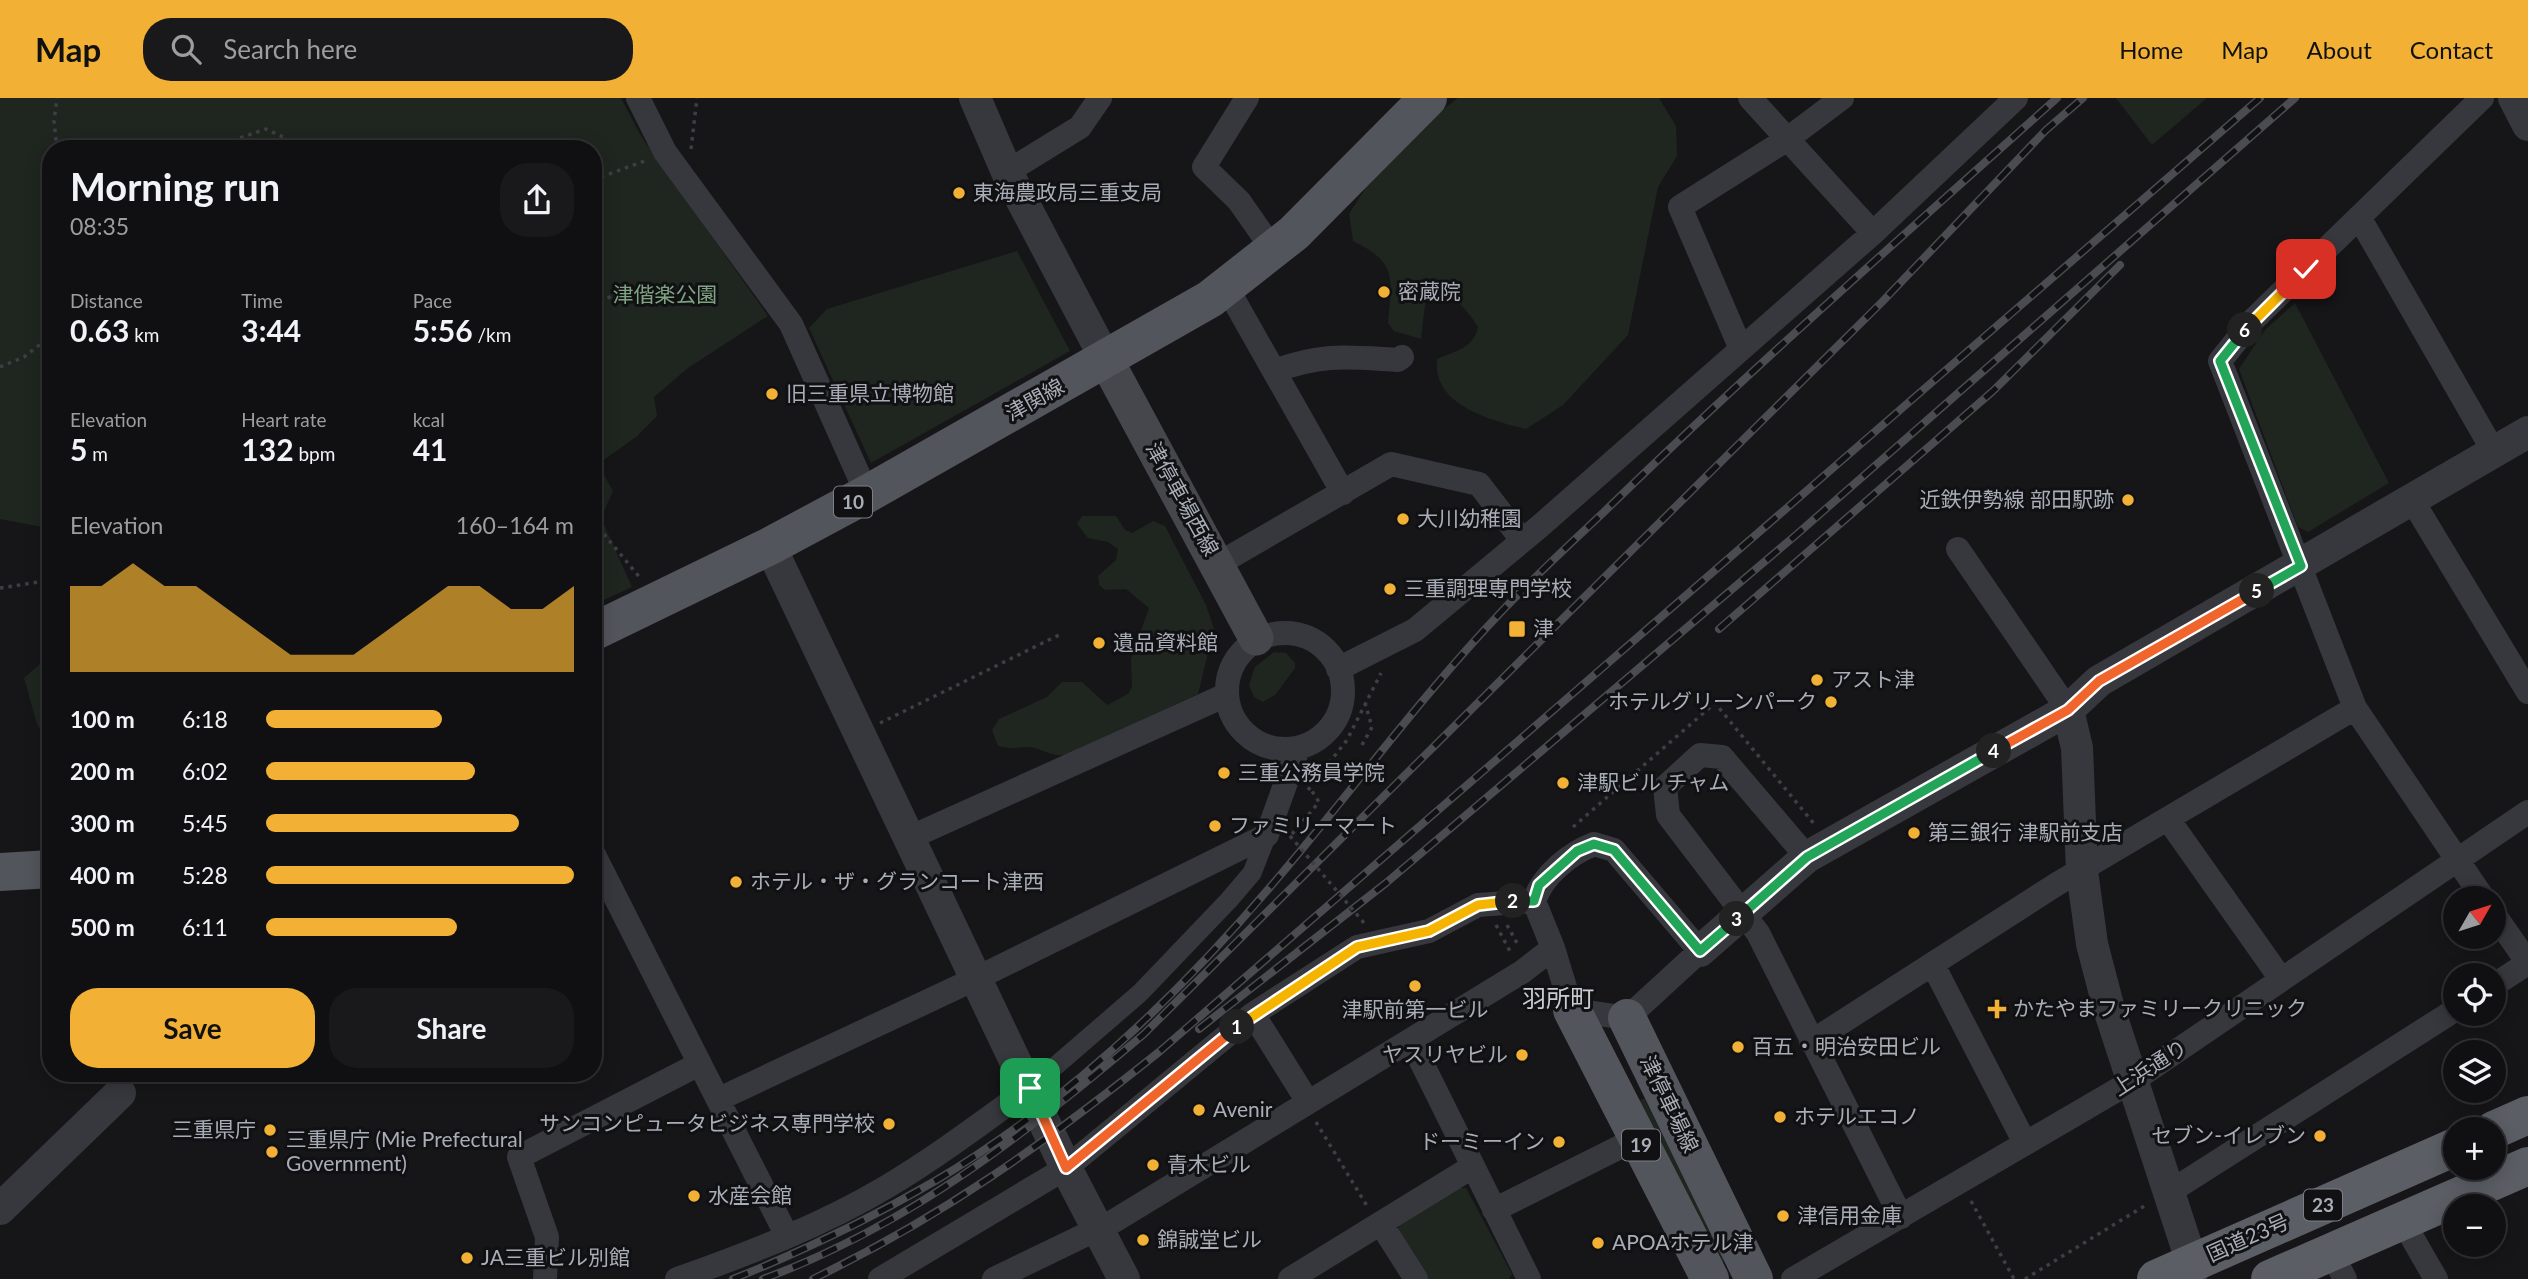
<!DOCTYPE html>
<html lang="en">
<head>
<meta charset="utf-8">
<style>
	:root { --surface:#101012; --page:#19191b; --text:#f1f3f6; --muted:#9c9d9f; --line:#303032; --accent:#f2b134 }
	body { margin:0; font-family:Lato,"Noto Sans JP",sans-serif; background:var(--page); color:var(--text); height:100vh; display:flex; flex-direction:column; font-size:26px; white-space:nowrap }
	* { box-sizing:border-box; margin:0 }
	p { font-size:23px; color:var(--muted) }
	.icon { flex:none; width:38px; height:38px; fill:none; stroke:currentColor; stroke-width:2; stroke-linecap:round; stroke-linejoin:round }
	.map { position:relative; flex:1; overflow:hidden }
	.sheet { position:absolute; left:42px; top:42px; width:560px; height:942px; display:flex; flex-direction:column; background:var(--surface); border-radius:28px; box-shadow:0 4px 18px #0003,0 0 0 2px var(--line) }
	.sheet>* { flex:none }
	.needle { width:46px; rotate:51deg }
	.fabs { position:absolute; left:2443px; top:788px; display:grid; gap:14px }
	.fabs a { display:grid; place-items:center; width:63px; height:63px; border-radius:50%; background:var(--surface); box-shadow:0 4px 18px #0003,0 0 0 2px var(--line); font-size:35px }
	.pin { position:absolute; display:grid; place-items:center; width:60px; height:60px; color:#fff; margin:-30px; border-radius:14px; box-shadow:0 4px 10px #0006 }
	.km { position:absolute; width:35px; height:35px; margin:-18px; border-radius:50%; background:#222; color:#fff; font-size:19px; line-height:35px; text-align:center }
	.round { display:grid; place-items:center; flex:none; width:74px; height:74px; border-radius:28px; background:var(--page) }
	.head { display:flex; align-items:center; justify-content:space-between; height:119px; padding:0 28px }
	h1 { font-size:38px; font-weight:700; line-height:52px }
	.metrics { display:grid; grid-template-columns:repeat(3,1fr); gap:10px; height:119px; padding:7px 28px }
	.metrics div { display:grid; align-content:center }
	.metrics b { font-size:30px; font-weight:700 }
	.metrics small { font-size:19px; font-weight:400 }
	.metrics p { font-size:19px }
	.chart { height:196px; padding:14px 28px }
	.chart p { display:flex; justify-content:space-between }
	.chart svg { width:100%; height:126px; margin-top:7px; fill:var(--accent); opacity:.7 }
	.primary-button { display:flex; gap:14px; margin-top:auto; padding:14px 28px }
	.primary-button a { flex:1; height:80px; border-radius:28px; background:var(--accent); color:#111; font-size:28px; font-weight:700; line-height:80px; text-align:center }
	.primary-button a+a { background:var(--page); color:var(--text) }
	ul { padding:0 28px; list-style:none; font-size:23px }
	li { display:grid; grid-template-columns:112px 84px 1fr; align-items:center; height:52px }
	li i { height:18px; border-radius:9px; background:var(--accent) }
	header { display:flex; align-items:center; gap:42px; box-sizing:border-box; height:98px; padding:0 35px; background:var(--accent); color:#111 }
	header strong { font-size:33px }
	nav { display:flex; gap:38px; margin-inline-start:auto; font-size:24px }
	.search { width:490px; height:63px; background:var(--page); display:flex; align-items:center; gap:18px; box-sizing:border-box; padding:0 24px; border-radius:28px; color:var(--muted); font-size:26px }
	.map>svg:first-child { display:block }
	.green { fill:#1e261f }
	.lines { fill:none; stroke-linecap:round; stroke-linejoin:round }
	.path { stroke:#3d3f44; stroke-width:3.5; stroke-dasharray:3.5 5; stroke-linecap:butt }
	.pedestrian { stroke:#37383d; stroke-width:19 }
	.minor { stroke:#37383d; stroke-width:24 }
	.tertiary { stroke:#37383d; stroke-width:32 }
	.secondary { stroke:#45474d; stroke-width:35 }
	.primary { stroke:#53555c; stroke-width:38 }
	.trunk { stroke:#5b5e65; stroke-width:38 }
	.rail-casing { stroke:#4a4c52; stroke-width:8 }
	.rail { stroke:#111113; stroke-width:5; stroke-dasharray:16; stroke-linecap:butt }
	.path-bridge { stroke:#3d3f44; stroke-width:3.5; stroke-dasharray:3.5 5; stroke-linecap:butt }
	.split-1-casing { stroke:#fff; stroke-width:14 }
	.split-2-casing { stroke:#fff; stroke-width:14 }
	.split-3-casing { stroke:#fff; stroke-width:14 }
	.split-4-casing { stroke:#fff; stroke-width:14 }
	.split-5-casing { stroke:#fff; stroke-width:14 }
	.split-6-casing { stroke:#fff; stroke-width:14 }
	.split-7-casing { stroke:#fff; stroke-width:14 }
	.split-1 { stroke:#f0652b; stroke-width:9 }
	.split-2 { stroke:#f5b400; stroke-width:9 }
	.split-3 { stroke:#22a559; stroke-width:9 }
	.split-4 { stroke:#22a559; stroke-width:9 }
	.split-5 { stroke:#f0652b; stroke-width:9 }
	.split-6 { stroke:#22a559; stroke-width:9 }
	.split-7 { stroke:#f5b400; stroke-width:9 }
	.poi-dot { fill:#f2b134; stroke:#111113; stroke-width:2.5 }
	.labels { text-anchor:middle; stroke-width:6; stroke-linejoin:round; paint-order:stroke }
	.shield { fill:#111113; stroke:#7b7e86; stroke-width:2 }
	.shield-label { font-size:19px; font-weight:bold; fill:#a8adb8 }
	.poi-label { font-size:21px; fill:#a8adb8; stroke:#111113; text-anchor:start }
	.park-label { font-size:21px; fill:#7fa381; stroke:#111113 }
	.street-label { font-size:21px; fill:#a8adb8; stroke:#111113 }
	.quarter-label { font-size:24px; fill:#c9ccd4; stroke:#111113 }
</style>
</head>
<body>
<header>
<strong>Map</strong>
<div class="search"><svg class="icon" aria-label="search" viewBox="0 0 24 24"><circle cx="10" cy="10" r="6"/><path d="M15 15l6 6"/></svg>Search here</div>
<nav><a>Home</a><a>Map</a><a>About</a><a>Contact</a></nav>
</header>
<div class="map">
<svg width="2528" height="1181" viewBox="0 0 2528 1181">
	<rect width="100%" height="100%" fill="#161618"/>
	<path class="green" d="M0 0H621L641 38 768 218 688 270 654 299 657 318 636 339 598 366 613 393 601 420 632 489 593 507V51H51V422L44 421 42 429 0 421Z
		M1458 0H1659L1676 28 1677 58 1658 89 1628 237 1563 307 1526 331C1490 322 1432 307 1437 261 1455 253 1474 250 1478 229 1467 212 1447 185 1426 199L1421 241 1394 233 1388 225C1392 180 1398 165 1353 143L1349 116 1391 51Z
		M2116 0H2207L2152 47Z
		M1017 153 1070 253 871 365 809 230 827 211Z
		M2295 205 2389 385 2308 434 2298 429 2239 271 2265 232Z
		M1082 418H1116L1125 432 1132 435 1153 423 1165 428 1206 507 1214 531 1198 596 1065 657C1050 659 1039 648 1026 649 1014 650 1010 651 998 648L992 632 999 621 1047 599 1062 584H1082L1107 607 1128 596 1132 589 1131 561 1149 510 1126 491 1105 492 1099 487 1098 478 1116 462 1118 451 1108 444 1088 440 1077 426Z
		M1274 554 1286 555 1295 565V570L1275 597 1263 604 1254 599 1249 587 1255 569Z
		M51 556V651L37 626 24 580Z
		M1644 1000 1726 1161 1721 1167 1637 1005Z
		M1458 1090H1466L1512 1176 1509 1181H1424L1396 1136 1400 1126Z"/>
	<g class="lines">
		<path class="path" d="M57 51 54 23 57 0
			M208 51 266 31 283 39 292 51
			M691 51 697 0
			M593 82 647 62
			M593 209 625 190
			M0 269 24 259 51 238
			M593 423 641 481
			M0 490 39 484
			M880 625 1061 536
			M1362 647 1372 629 1365 605
			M1308 692 1347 642 1381 575
			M1573 729 1715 605 1815 727
			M1292 736 1319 704 1310 690
			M1496 827 1511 855
			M1507 827 1518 847
			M1316 1024 1367 1108
			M1971 1103 2014 1181
			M2025 1181 2146 1107"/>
		<path class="pedestrian" d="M1030 990 1140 895 1229 802 1252 775 1267 737"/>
		<path class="minor" d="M638 0 665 54 791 226 867 396
			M1247 0 1204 69 1239 103 1274 153
			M1750 0 1873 135
			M2482 0 2253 222 2220 263 2355 610 2483 800
			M1007 74 1080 29 1100 0
			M2359 119 2494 354
			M1227 190 1343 395
			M1741 251 1680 109 1786 42 1842 0
			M1274 273C1324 255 1347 259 1398 262L1402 259
			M2412 402 2528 594
			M1958 451 2068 612
			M1218 466 1391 366 1479 386 1522 442
			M1227 593a58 58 0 1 1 116 0a58 58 0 1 1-116 0Z
			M1338 571 1415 532 1539 429 1873 135 2016 0
			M2168 721 2281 881
			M909 740 1226 597
			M1594 746 1614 752 1700 853 1627 920 1572 912 1553 850 1534 803C1543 777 1569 756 1594 746Z
			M593 755 787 1138
			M1807 759 1722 659 1700 657 1665 689 1668 717 1758 835 1901 1119
			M2494 816 2528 865
			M1933 867 2025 1045
			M2494 887 2528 865
			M1253 916 1308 1004
			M1411 943 1529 1181
			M1811 944 2057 786 2355 610
			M719 1001 977 880 1267 737 1298 651
			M2168 1095 2455 912
			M1494 1112 1638 1040
			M2402 1122 2436 1181
			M1381 1126 1416 1181
			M2331 1154 2345 1181
			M545 1181 547 1139 519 1059 699 966
			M677 1181C748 1156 823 1127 888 1088 938 1058 983 1024 1030 990
			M880 1181 1066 1070 1253 916 1357 849 1429 833 1478 807 1534 803
			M994 1181 1114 1123 1522 874 1553 850
			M1290 1181 1472 1069
			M1793 1181 2134 982 2528 714"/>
		<path class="tertiary" d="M975 0 1007 74 1106 262
			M2514 0 2528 27
			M770 448 1066 1070 1124 1181
			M2068 612 2077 650 2082 773 2092 846 2109 911 2192 1165 2191 1181
			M1700 853 1807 759 2068 612 2099 583 2528 334
			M0 1111 120 995"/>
		<path class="secondary" d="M1106 262 1256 540"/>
		<path class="primary" d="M593 534 770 448 867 396 1210 201 1294 135 1428 0
			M0 774 51 771
			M1572 912 1710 1181
			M1627 920 1754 1181"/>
		<path class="trunk" d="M2494 1032 2528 1017
			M2156 1181 2455 1049
			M2270 1181 2528 1068"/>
		<defs>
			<path id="rail" d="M1719 531 1993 293 2120 167
				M1199 931 1386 785 1796 437 2295 0
				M733 1181C803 1153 870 1121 935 1083 1065 1006 1180 896 1277 781 1353 692 1422 597 1503 512 1535 478 1571 445 1606 412 1752 270 1905 136 2057 0
				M763 1181C910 1127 1026 1036 1144 936L1882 204 2046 32 2083 0
				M813 1181C945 1117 1045 1045 1159 954L2260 0"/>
		</defs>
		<use href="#rail" class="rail-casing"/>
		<use href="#rail" class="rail"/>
		<path class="path-bridge" d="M1290 738 1365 826"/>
	</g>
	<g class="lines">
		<defs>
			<path id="split-1" d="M1030 990 1066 1070 1237 929"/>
			<path id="split-2" d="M1237 929 1357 849 1429 833 1478 807 1513 803"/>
			<path id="split-3" d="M1513 803H1534L1539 787 1577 753 1594 746 1614 752 1700 853 1737 821"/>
			<path id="split-4" d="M1737 821 1807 759 1994 653"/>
			<path id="split-5" d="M1994 653 2068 612 2099 583 2257 493"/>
			<path id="split-6" d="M2245 232 2220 263 2301 468 2257 493"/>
			<path id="split-7" d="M2245 232 2306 171"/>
		</defs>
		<use href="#split-1" class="split-1-casing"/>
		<use href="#split-2" class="split-2-casing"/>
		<use href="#split-3" class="split-3-casing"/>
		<use href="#split-4" class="split-4-casing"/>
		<use href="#split-5" class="split-5-casing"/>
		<use href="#split-6" class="split-6-casing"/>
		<use href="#split-7" class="split-7-casing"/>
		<use href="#split-1" class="split-1"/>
		<use href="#split-2" class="split-2"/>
		<use href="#split-3" class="split-3"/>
		<use href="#split-4" class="split-4"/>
		<use href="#split-5" class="split-5"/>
		<use href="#split-6" class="split-6"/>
		<use href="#split-7" class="split-7"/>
	</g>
	<g class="poi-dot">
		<circle cx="959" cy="95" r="7"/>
		<circle cx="1384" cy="194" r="7"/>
		<circle cx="772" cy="296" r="7"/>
		<circle cx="2128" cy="402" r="7"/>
		<circle cx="1403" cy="421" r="7"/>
		<circle cx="1390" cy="491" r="7"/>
		<rect x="1508" y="522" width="18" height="18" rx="3.5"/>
		<circle cx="1099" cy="545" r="7"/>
		<circle cx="1817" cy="582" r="7"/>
		<circle cx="1831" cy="604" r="7"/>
		<circle cx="1224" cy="675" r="7"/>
		<circle cx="1563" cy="685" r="7"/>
		<circle cx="1215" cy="728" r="7"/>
		<circle cx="1914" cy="735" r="7"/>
		<circle cx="736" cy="784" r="7"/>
		<circle cx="1415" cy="888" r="7"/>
		<path d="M1993.5 900.5h7v7h7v7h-7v7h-7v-7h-7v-7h7z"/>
		<circle cx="1738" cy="949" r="7"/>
		<circle cx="1522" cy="957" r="7"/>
		<circle cx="1199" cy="1012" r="7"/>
		<circle cx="1780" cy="1019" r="7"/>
		<circle cx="889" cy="1026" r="7"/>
		<circle cx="270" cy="1032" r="7"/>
		<circle cx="2320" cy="1038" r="7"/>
		<circle cx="1559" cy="1044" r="7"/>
		<circle cx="272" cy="1054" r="7"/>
		<circle cx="1153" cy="1067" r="7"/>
		<circle cx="694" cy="1098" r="7"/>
		<circle cx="1783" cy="1118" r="7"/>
		<circle cx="1143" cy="1142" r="7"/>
		<circle cx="1598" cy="1145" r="7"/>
		<circle cx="467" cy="1160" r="7"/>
	</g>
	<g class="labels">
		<g class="shield">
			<rect x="834" y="388.5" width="38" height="31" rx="5"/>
			<rect x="1622" y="1031.5" width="38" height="31" rx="5"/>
			<rect x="2304" y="1091.5" width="38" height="31" rx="5"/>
		</g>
		<g class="shield-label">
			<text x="853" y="411">10</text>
			<text x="1641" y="1054">19</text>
			<text x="2323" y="1114">23</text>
		</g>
		<g class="poi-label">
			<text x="973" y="102">東海農政局三重支局</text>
			<text x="1398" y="201">密蔵院</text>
			<text x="786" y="303">旧三重県立博物館</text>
			<text x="2114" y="409" text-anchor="end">近鉄伊勢線 部田駅跡</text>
			<text x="1417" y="428">大川幼稚園</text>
			<text x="1404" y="498">三重調理専門学校</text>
			<text x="1533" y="538">津</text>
			<text x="1113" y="552">遺品資料館</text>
			<text x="1831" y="589">アスト津</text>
			<text x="1817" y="611" text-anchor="end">ホテルグリーンパーク</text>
			<text x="1238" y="682">三重公務員学院</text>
			<text x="1577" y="692">津駅ビル チャム</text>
			<text x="1229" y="735">ファミリーマート</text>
			<text x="1928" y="742">第三銀行 津駅前支店</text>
			<text x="750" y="791">ホテル・ザ・グランコート津西</text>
			<text x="2013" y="918">かたやまファミリークリニック</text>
			<text x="1415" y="919" text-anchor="middle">津駅前第一ビル</text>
			<text x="1752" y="956">百五・明治安田ビル</text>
			<text x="1508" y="964" text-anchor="end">ヤスリヤビル</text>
			<text x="1213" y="1019">Avenir</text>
			<text x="1794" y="1026">ホテルエコノ</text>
			<text x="875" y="1033" text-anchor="end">サンコンピュータビジネス専門学校</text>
			<text x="256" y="1039" text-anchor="end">三重県庁</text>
			<text x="2306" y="1045" text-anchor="end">セブン-イレブン</text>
			<text x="286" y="1049">三重県庁 (Mie Prefectural<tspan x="286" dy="24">Government)</tspan></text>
			<text x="1545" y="1051" text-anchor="end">ドーミーイン</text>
			<text x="1167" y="1074">青木ビル</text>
			<text x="708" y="1105">水産会館</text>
			<text x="1797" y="1125">津信用金庫</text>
			<text x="1157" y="1149">錦誠堂ビル</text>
			<text x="1612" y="1152">APOAホテル津</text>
			<text x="481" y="1167">JA三重ビル別館</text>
		</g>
		<g class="park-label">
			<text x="665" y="204">津偕楽公園</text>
		</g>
		<g class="street-label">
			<text transform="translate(1035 302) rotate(-29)" y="7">津関線</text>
			<text transform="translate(1182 401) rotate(61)" y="7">津停車場西線</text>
			<text transform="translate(2150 970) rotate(-33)" y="7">上浜通り</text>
			<text transform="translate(1669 1006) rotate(64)" y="7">津停車場線</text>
			<text transform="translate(2248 1140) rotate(-24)" y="7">国道23号</text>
		</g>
		<g class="quarter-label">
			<text x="1558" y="909">羽所町</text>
		</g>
	</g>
</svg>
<div class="fabs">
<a><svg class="needle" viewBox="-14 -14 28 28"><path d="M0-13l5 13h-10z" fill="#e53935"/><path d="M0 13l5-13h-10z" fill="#9c9d9f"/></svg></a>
<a><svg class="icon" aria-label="locate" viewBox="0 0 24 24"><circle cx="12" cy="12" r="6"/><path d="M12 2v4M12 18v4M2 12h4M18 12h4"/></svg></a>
<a><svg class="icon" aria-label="layers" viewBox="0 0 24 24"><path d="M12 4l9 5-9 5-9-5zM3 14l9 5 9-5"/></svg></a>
<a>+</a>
<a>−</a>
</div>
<div class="pin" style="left:1030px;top:990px;background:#1e9e55"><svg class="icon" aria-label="arrive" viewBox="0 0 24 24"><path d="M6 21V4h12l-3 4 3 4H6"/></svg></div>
<div class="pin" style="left:2306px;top:171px;background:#d93025"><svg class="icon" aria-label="check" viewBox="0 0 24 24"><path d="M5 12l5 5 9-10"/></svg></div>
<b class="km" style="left:1237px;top:929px">1</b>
<b class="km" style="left:1513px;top:803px">2</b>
<b class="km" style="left:1737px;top:821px">3</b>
<b class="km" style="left:1994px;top:653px">4</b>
<b class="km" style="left:2257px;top:493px">5</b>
<b class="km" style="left:2245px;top:232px">6</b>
<section class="sheet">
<div class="head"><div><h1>Morning run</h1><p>08:35</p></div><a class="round"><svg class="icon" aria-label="share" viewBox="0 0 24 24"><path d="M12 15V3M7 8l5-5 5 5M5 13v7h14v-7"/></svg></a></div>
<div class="metrics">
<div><p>Distance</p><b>0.63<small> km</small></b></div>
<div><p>Time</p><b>3:44</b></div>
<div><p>Pace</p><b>5:56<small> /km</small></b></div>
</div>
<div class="metrics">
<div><p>Elevation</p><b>5<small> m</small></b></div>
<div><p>Heart rate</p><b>132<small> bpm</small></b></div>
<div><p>kcal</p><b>41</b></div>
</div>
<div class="chart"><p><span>Elevation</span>160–164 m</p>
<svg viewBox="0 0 160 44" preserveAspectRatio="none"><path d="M0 44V14L10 14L20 6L30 14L40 14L50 22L60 30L70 38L80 38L90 38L100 30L110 22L120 14L130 14L140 22L150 22L160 14V44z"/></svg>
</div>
<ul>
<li><b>100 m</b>6:18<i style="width:57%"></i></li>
<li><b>200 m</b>6:02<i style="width:68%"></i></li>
<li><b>300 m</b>5:45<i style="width:82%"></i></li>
<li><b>400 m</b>5:28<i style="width:100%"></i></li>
<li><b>500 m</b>6:11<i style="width:62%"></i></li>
</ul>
<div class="primary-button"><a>Save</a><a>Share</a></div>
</section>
</div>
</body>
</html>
